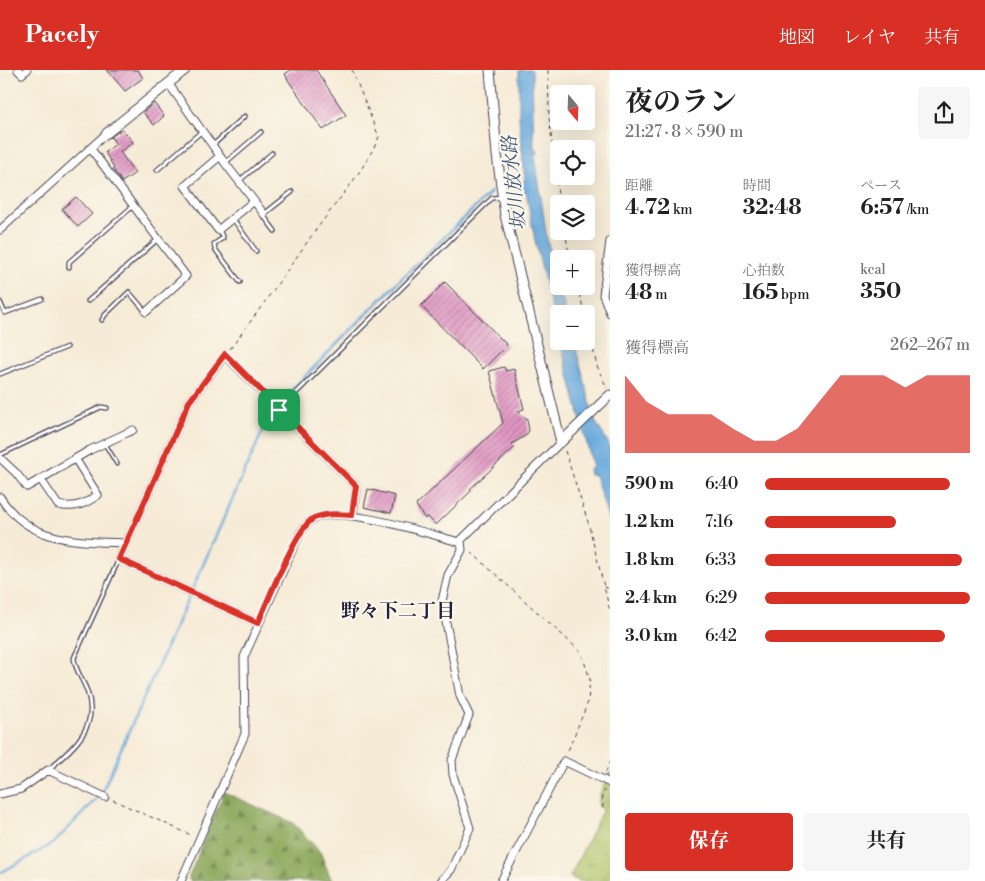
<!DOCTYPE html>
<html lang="ja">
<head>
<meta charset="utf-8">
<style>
	:root { --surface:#fff; --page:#f6f6f6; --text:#222; --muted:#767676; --accent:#d93025 }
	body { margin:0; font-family:"Libre Bodoni","Noto Serif JP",serif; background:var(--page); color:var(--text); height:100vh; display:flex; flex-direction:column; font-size:19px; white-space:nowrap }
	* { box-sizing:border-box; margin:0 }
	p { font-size:16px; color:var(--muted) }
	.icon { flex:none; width:28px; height:28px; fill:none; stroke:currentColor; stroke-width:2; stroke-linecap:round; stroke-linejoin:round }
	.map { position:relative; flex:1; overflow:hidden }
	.panel { display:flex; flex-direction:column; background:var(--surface); width:375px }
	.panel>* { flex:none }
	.needle { width:32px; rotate:161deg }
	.tools { position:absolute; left:550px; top:15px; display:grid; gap:10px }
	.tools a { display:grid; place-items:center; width:45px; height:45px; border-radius:5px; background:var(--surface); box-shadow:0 5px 20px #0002; font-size:25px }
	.pin { position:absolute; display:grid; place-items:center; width:42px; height:42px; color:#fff; margin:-21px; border-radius:10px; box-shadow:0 2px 8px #0006 }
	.round { display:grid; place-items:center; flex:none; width:52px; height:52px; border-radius:5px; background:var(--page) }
	.head { display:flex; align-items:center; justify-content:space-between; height:85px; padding:0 15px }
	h1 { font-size:28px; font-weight:700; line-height:38px }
	.figures { display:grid; grid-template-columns:repeat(3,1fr); gap:8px; height:85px; padding:5px 15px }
	.figures div { display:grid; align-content:center }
	.figures b { font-size:21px; font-weight:700 }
	.figures small { font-size:14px; font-weight:400 }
	.figures p { font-size:14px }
	.chart { height:140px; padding:10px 15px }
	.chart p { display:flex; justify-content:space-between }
	.chart svg { width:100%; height:90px; margin-top:5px; fill:var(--accent); opacity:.7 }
	.button { display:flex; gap:10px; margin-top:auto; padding:10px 15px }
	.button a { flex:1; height:58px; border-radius:5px; background:var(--accent); color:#fff; font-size:20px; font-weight:700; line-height:58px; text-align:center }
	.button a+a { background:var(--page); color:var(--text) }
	ul { padding:0 15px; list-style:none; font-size:16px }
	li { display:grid; grid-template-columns:80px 60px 1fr; align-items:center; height:38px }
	li i { height:12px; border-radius:6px; background:var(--accent) }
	header { display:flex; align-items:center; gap:30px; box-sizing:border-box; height:70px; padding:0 25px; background:var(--accent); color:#fff }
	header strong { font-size:24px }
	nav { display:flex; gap:28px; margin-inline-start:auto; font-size:18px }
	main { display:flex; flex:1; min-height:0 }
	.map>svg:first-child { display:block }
	.forest { fill:url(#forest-firs); stroke:#57664c }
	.park { fill:url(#park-tufts); stroke:#697251 }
	.water { fill:#6aaadd; stroke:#46668c }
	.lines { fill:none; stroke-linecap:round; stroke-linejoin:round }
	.stream { stroke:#6aaadd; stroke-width:2.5 }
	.building { fill:url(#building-hatch) }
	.service-casing { stroke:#424052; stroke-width:5.5 }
	.minor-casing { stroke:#424052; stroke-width:9 }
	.tertiary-casing { stroke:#424052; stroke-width:11 }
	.path { stroke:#424052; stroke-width:1; stroke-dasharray:4 4; stroke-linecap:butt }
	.service { stroke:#fff; stroke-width:3 }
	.minor { stroke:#fff; stroke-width:7 }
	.tertiary { stroke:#fff; stroke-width:9 }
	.route-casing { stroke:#fff; stroke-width:10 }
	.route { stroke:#d93025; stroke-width:6 }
	.labels { text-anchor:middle; stroke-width:4.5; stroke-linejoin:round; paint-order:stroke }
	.water-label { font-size:19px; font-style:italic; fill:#3f587c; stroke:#fbf7ec }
	.neighbourhood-label { font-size:19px; font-weight:bold; fill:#22223b; stroke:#fbf7ec }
</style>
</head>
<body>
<header>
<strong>Pacely</strong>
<nav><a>地図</a><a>レイヤ</a><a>共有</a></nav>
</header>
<main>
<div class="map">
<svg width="610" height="811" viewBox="0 0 610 811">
	<defs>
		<pattern id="forest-firs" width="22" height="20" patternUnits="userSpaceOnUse" patternTransform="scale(1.25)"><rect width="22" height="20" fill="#8ca95c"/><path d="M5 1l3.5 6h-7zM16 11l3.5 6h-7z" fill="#72894d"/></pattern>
		<pattern id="park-tufts" width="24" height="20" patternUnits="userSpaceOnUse" patternTransform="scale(1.25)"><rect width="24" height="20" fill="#b0c367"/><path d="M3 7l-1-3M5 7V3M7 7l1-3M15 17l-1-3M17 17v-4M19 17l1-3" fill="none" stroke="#97a75a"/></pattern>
		<pattern id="building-hatch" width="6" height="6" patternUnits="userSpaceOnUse" patternTransform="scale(1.25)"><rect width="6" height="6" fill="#e096c2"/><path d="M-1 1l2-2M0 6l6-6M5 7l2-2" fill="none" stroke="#b57a9f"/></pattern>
	</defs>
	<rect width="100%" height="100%" fill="#fbf7ec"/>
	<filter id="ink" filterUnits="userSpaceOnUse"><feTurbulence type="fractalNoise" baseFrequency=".02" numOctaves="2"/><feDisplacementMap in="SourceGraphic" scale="10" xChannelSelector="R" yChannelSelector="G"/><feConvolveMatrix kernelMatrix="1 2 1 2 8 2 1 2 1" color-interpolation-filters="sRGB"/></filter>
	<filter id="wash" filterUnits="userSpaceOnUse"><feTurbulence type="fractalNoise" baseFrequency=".0096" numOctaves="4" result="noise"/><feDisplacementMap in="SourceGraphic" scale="20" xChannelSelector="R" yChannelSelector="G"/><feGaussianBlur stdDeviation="1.12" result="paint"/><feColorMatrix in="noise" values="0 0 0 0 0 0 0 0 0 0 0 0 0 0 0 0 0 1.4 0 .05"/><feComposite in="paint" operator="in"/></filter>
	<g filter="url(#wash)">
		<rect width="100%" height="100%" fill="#f6ebd6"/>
		<path class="forest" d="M224 722 293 753 320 782 332 811H190L189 807Z"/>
		<path class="park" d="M610 702V811H579L570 807 603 739 598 736 600 724Z"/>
		<path class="water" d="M519 0H532L534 80H537L538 84 535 85 547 169 566 244H559V267L535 171 526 121 520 120 519 113 525 111 519 48Z
			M560 271H574L595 351 610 376V455L595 405H590L589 399 593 397Z"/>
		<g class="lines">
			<path class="stream" d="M0 803 54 773 101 724 272 340 401 209 491 122"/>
		</g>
		<g id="blocks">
			<path class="building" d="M107 0H138L143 8 125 21Z
				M291 0H316L346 45 323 60 288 10 285 4Z
				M154 33 164 46 154 55 143 42Z
				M122 59 133 72 120 82 135 103 122 112 113 99 114 98 105 82 116 74 111 67Z
				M76 127 92 144 78 157 62 139Z
				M445 212 507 275 483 299 421 236Z
				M504 297 506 301 514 299 524 339 517 341 527 349 529 361 525 366 512 374 515 377 470 419 471 421 436 455 427 446 425 449 416 435 503 353 489 301Z
				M368 419 395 426 391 443 364 437Z"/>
		</g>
	</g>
	<g filter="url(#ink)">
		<use href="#blocks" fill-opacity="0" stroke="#424052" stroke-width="1"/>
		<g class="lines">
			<defs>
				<path id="service" d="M213 75 245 46
					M225 93 261 62
					M157 100 201 62
					M239 111 272 83
					M233 149 256 181
					M219 160 223 168 214 174 215 179 240 212
					M275 161 263 145 292 122
					M69 197V192L133 136
					M88 231 158 169
					M0 232 5 243 42 229
					M102 250 105 245 129 222 146 242
					M0 304 67 277
					M280 339 492 128 501 127
					M105 374 117 394
					M0 385 101 337 107 338
					M49 699C73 678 100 657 87 621 83 610 75 600 74 588L119 489"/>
				<path id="minor" d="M18 0 22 4 27 0
					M168 13 225 93 264 144
					M91 79 186 206 146 242
					M220 86 185 116 218 160 254 131
					M0 160 107 63
					M610 171 603 225 610 243
					M0 388 16 403 27 417 90 380 133 360
					M41 410 58 435C74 439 85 434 98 425L76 390
					M0 427C29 473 76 471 125 473
					M258 553 119 489 189 332 225 285 356 416 353 445
					M0 724 21 719 48 700 105 727
					M181 811 245 664 244 587 300 463C304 458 308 452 313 449 340 434 428 464 459 472L561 372
					M441 811 451 800 470 758 453 705 452 690 469 645 460 626 442 531 448 505 462 480 461 471
					M501 811 564 691 610 713"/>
				<path id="tertiary" d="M490 0 497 85 505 145 561 372 610 325
					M107 63 185 0"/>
			</defs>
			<use href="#service" class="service-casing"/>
			<use href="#minor" class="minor-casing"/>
			<use href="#tertiary" class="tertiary-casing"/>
			<path class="path" d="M548 0 549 46 559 134
				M565 161 570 189
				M577 216 585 244
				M586 249 597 296 607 318
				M230 279C258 242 284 205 310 168 334 134 362 105 379 67L352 0
				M565 381 588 452 610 541
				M471 482 581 582 590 609 588 632 567 683
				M604 517 610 519
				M606 702 610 691
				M113 730 191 765
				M603 738 602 726 605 720"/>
			<use href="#service" class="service"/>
			<use href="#minor" class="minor"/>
			<use href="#tertiary" class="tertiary"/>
		</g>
	</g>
	<g class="lines" filter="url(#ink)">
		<defs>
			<path id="route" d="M225 284 356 416 352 445C340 444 326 443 314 448 297 456 267 533 258 553L119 489 189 332Z"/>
		</defs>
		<use href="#route" class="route-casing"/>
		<use href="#route" class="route"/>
	</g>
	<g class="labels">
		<g class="water-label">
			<text transform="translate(513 113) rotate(-96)" y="7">坂川放水路</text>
		</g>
		<g class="neighbourhood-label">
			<text x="398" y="547">野々下二丁目</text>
		</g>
	</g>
</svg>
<div class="tools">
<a><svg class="needle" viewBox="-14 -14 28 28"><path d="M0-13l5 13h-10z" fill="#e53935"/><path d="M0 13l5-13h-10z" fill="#767676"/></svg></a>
<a><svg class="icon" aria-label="locate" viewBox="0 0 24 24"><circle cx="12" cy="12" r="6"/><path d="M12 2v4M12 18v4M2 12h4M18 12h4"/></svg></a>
<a><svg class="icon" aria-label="layers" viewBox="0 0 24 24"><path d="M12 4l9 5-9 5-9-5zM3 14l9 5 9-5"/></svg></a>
<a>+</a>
<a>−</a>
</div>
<div class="pin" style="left:279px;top:340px;background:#1e9e55"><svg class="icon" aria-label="arrive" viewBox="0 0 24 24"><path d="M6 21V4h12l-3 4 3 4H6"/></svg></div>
</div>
<section class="panel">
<div class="head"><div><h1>夜のラン</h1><p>21:27 · 8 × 590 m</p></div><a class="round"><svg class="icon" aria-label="share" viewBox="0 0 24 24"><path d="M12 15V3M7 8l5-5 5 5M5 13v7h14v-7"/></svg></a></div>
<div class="figures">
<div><p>距離</p><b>4.72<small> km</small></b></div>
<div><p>時間</p><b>32:48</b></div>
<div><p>ペース</p><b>6:57<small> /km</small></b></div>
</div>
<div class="figures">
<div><p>獲得標高</p><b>48<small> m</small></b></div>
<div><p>心拍数</p><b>165<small> bpm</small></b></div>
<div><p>kcal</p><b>350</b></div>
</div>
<div class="chart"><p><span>獲得標高</span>262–267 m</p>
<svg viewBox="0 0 160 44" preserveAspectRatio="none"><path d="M0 44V6L10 19L20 25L30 25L40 25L50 32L60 38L70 38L80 32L90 19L100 6L110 6L120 6L130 12L140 6L150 6L160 6V44z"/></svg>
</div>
<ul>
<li><b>590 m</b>6:40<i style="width:90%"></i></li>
<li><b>1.2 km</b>7:16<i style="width:64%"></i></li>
<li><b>1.8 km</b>6:33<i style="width:96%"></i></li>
<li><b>2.4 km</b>6:29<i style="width:100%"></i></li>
<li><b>3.0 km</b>6:42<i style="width:88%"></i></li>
</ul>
<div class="button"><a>保存</a><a>共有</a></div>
</section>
</main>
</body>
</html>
